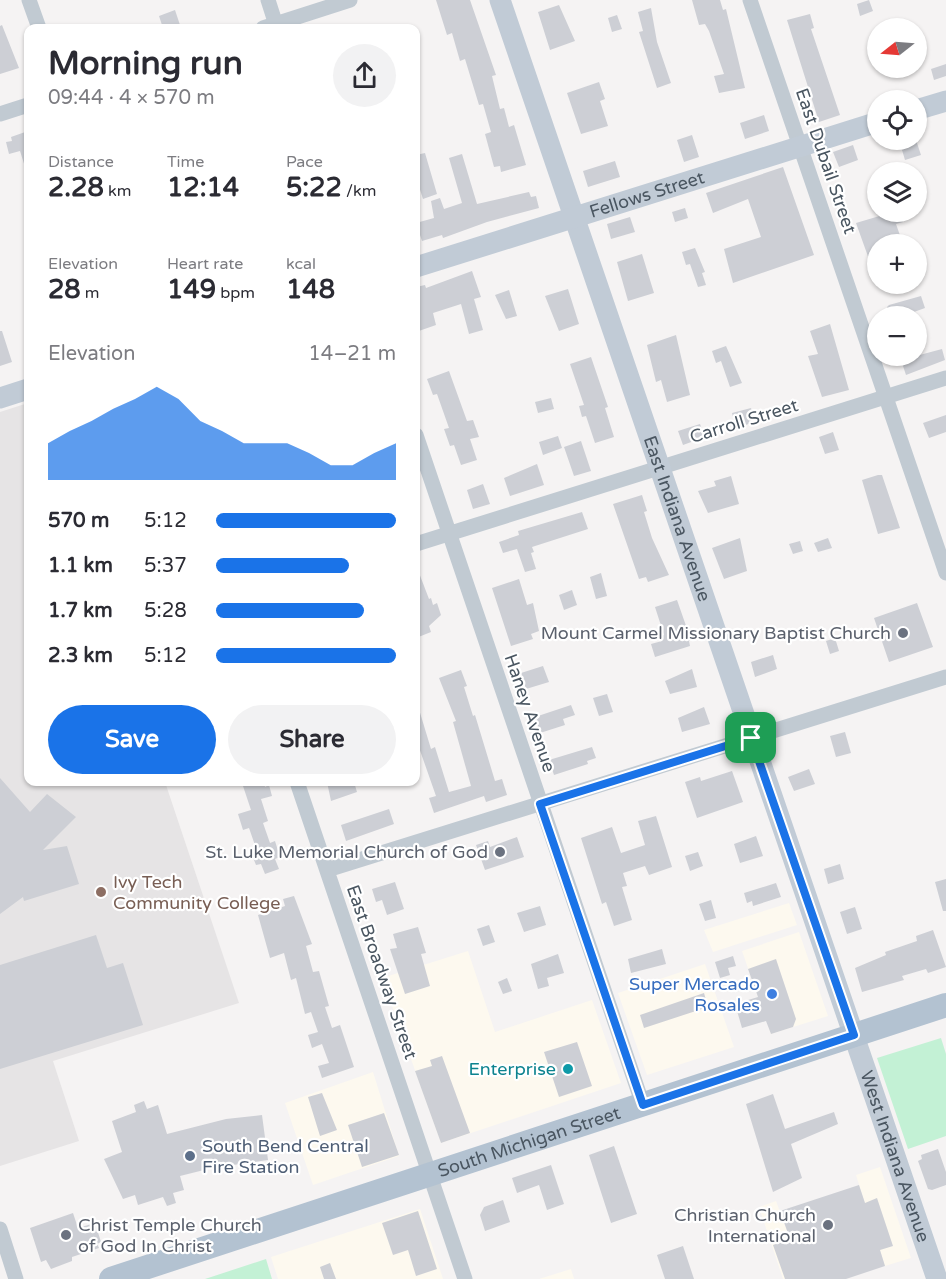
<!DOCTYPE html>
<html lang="en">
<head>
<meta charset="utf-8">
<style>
	:root { --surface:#fff; --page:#f2f2f3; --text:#2b2b33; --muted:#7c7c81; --accent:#1a73e8 }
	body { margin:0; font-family:"Varela Round",sans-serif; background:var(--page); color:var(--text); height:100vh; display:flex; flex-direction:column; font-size:22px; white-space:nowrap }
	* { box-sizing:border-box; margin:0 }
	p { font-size:20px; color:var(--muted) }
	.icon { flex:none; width:33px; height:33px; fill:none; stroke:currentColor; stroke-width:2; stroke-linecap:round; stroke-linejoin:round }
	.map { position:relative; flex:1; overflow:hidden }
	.panel { position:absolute; left:24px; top:24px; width:396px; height:762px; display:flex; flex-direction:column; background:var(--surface); border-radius:12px; box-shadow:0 2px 4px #0004 }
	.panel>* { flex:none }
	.needle { width:39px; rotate:253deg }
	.fabs { position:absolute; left:867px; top:18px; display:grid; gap:12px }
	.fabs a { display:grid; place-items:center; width:60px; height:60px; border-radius:50%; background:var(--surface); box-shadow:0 2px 4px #0004; font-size:30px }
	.pin { position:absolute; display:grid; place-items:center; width:51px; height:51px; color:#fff; margin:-26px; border-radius:12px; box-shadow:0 3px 9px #0006 }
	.round { display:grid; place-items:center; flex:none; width:63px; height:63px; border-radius:32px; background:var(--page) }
	.overview { display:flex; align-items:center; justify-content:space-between; height:102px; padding:0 24px }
	h1 { font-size:33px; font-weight:700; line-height:45px }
	.figures { display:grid; grid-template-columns:repeat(3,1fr); gap:9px; height:102px; padding:6px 24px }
	.figures div { display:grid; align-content:center }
	.figures b { font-size:26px; font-weight:700 }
	.figures small { font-size:16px; font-weight:400 }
	.figures p { font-size:16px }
	.chart { height:168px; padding:12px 24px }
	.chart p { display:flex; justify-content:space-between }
	.chart svg { width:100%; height:108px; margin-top:6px; fill:var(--accent); opacity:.7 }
	.primary-button { display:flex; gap:12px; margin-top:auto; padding:12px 24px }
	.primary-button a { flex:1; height:69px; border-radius:36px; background:var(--accent); color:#fff; font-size:24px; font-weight:700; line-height:69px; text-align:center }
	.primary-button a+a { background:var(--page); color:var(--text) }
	ul { padding:0 24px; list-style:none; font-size:20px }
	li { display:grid; grid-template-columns:96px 72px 1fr; align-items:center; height:45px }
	li i { height:15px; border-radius:8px; background:var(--accent) }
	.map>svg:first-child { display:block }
	.commercial { fill:#fdf9ef }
	.education { fill:#e6e4e5 }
	.green { fill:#c3f1d5 }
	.building { fill:#cdcfd5 }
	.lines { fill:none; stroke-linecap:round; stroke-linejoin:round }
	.street { stroke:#c1cad2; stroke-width:15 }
	.secondary { stroke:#c1cbd6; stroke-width:21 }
	.primary { stroke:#b3c2d1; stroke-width:24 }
	.route-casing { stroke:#fff; stroke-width:12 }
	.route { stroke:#1a73e8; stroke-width:8 }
	.worship-dot { fill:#6b7280; stroke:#fff; stroke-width:2 }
	.education-dot { fill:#8d6e63; stroke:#fff; stroke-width:2 }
	.shop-dot { fill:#3f7fe0; stroke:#fff; stroke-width:2 }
	.culture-dot { fill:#0f9aa8; stroke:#fff; stroke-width:2 }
	.service-dot { fill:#5c6f8a; stroke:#fff; stroke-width:2 }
	.labels { text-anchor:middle; stroke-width:4.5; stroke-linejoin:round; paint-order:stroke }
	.street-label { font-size:18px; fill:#4a5661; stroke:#fff }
	.worship-label { font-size:18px; fill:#5b616d; stroke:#fff; text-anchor:end }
	.education-label { font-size:18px; fill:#785e54; stroke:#fff; text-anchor:start }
	.shop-label { font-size:18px; fill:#366cbe; stroke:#fff; text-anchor:end }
	.culture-label { font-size:18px; fill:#0d838f; stroke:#fff; text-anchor:end }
	.service-label { font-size:18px; fill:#4e5e75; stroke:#fff; text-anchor:start }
</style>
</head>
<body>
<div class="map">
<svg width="946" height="1279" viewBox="0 0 946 1279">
	<rect width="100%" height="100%" fill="#f5f3f3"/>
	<path class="commercial" d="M789 903 797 925 713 952 704 930Z
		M799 932 828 1016 771 1034 742 951Z
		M468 951 495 1032 592 1000 621 1083 441 1143 382 978Z
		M705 964 734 1047 647 1075 618 993Z
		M373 1072 399 1156 313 1185 285 1103Z
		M880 1167 911 1258 885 1266 856 1175Z
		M776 1201 790 1239 802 1279H783L759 1207Z
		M420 1209 443 1279H278L271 1257Z
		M571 1269 574 1279H539Z"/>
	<path class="education" d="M28 403V782H165L239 1003 53 1061 79 1141 0 1166V412Z"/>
	<path class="green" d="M941 1038 946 1054V1136L908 1149 877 1058Z
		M266 1259 272 1279H205Z"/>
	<path class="building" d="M436 0H470L496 75 492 76 500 109 504 108 509 127 514 125 526 165 501 172 500 166 494 167 485 134 491 132 483 104 479 105 465 59 460 61 452 33 447 35Z
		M692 0H720L723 10 726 9 745 88 719 93 714 76 724 74 709 31 705 24 699 25Z
		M869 0 873 11 860 16 857 4Z
		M559 5 575 41 550 50 538 12Z
		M651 8 657 42 671 83 657 88 639 32 643 31 638 12Z
		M175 10 181 28H163L159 16Z
		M810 14 814 28 811 29 840 115 819 122 787 20Z
		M617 15 622 29 612 32 608 18Z
		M2 25 19 68 0 74V26Z
		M946 64V76L934 80 931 69Z
		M599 82 605 99 600 101 608 126 581 134 567 93Z
		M764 115 769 131 745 139 740 123Z
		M28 131V170H26L20 151 9 154 6 142 12 141 11 137Z
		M692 135 699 157 684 162 677 140Z
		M899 140H916L921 155 905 160Z
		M853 145 858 160 839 167 833 152Z
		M425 153 437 194 423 199 416 177V155Z
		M462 154 477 204 529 192 531 197 536 196 539 208 487 222 443 238 442 235 422 241 416 223 434 218 431 201 440 198 444 209 462 203 449 158Z
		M615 161 620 177 588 187 583 171Z
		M783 167 814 255 733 283 724 249 761 237 748 199 713 213 706 193Z
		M685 208 688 218 675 222 672 212Z
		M893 212H899L901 216 903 222 896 224 903 244H878L875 276 856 223Z
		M630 217 635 232 611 239 607 224Z
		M695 248 705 272 702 273 706 285 698 287 690 264 686 265 682 252Z
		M642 254 654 293 628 301 617 262Z
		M472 271 481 297 474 299 483 330 469 334 461 304 433 313 436 325 416 332V287L425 285 426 288Z
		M568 289 579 324 559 331 545 296Z
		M509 290 517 316 506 319 495 295Z
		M921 296 925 308 903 316H890L887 307 889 305Z
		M830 324 849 390 822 397 808 356 818 354 810 331Z
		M0 331H2L12 362 0 366Z
		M676 335 690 395 667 402 661 380 656 382 647 345Z
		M726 346 742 383 730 387 721 361 716 363 712 351Z
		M942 349 945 360 906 375 901 360Z
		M591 357 608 407 605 408 614 437 595 443 586 416 582 417 579 406 584 405 570 364Z
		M449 371 467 421 473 420 479 437 470 439 477 460 461 465 454 445 450 446 444 429 449 428 437 394 433 395 427 379Z
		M551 398 554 409 538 413 535 402Z
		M751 408 755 422 736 428 732 413Z
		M946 415V432L929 438 923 423Z
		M700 424 705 437 683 445 678 431Z
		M833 432 839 450 825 454 819 437Z
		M558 436 562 448 543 455 539 442Z
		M581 441 591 471 574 476 564 447Z
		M537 464 544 485 510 496 504 478Z
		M878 475H882L900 528 878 534 862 480Z
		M731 476 739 504 708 513 698 491 716 486 714 481Z
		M483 484 490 504 473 509 467 490Z
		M642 495 647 511 644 512 652 538 669 575 648 582 646 577 639 579 613 504Z
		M582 512 588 529 532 547 534 552 531 553 536 569 525 572 517 549 503 553 499 542 519 535 518 531Z
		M740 538 747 571 724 579 712 548Z
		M828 538 832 548 818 552 814 543Z
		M800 541 803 551 793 554 789 544Z
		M416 565 429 599 431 598 433 605 437 603 441 615 429 626 431 632 416 638Z
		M601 573 607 596 596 599 590 577Z
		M519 579 527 605 533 603 539 631 531 634 533 639 511 646 492 588Z
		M572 590 577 605 564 610 559 595Z
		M677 600 691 640 689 641 690 646 655 657 651 644 662 641 660 636 664 635 655 607Z
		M917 603 933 647 889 662 874 618Z
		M835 638 839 651 830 654 826 641Z
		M773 655 777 669 755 677 751 662Z
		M543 666 549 682 526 689 521 673Z
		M692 669 697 687 670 694 665 681Z
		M461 670 467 686 464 687 473 716 475 715 495 781 502 779 507 795 486 802 484 796 434 813 429 798 436 796 416 739V707L418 706 431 749 435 747 449 792 471 786 453 722 456 721 439 678Z
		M607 694 613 712 599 716 593 698Z
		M571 705 575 715 563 719 565 725 540 733 535 717Z
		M704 707 710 724 682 732 678 718Z
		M845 732 851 753 836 757 830 736Z
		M592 747 596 758 587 761 588 764 554 775 549 760Z
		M809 769 815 784 794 791 788 777Z
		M732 771 743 802 697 818 685 782 700 777 701 781Z
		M0 778 30 812 47 794 76 817 43 850 67 846 79 884 24 901 23 897 0 914Z
		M256 782H264L265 787 269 785 272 796 261 799 268 821 263 823 270 843 275 841 280 857 275 859 279 869 265 874 261 864 256 865 250 850 256 848 249 828 243 830 238 814 251 810 243 786Z
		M327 782H354L357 792 331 801Z
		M389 809 394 824 346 841 341 825Z
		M656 816 672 867 649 875 645 866 623 873 627 886 622 887 632 920 614 926 606 902 602 904 581 838 612 827 621 853 645 845 638 821Z
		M756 836 763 856 740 863 734 844Z
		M517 837 524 857 485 870 476 845 488 841 490 847Z
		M698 852 703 866 690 871 685 856Z
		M840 864 844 879 828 884 824 869Z
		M946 879V911H943L935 882Z
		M395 882 404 909 387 915 382 900 376 902 372 889Z
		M776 883 781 897 753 906 752 901 747 903 744 893Z
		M294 896 312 944 306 946 313 972 319 971 329 1006 325 1007 332 1028 340 1025 354 1067 322 1078 318 1066 329 1063 322 1044 312 1048 308 1035 318 1032 311 1012 305 1014 296 978 291 980 284 953 270 958 258 915 285 906 283 899Z
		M711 900 716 918 705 921 699 904Z
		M540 906 546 925 524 932 517 913Z
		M855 907 862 929 847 934 840 912Z
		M489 925 495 942 483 946 477 929Z
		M418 927 426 953 421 954 430 986 405 994 390 949 397 948 393 934Z
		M933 930 946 967 928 973 926 969 902 976 904 980 862 992 855 968 886 955 885 952 917 941 916 936Z
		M96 935 107 968 123 963 143 1025 0 1069V965Z
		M662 949 666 964 631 973 628 959Z
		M558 954 564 973 547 978 549 986 538 989 531 964Z
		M733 956 736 966 728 968 730 975 720 978 715 962Z
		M776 959 796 1019 793 1027 771 1034 766 1021 742 1028 735 1004 758 997 748 969Z
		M507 978 512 991 503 994 498 982Z
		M704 993 708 1007 644 1028 640 1015Z
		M577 1042 592 1086 559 1097 544 1052Z
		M442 1056 470 1133 441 1143 415 1071 432 1066 430 1060Z
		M322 1093 337 1130 320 1136 308 1097Z
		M773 1094 785 1129 834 1112 838 1124 791 1144 802 1178 773 1192 746 1104Z
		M144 1101 147 1109 158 1105 167 1134 226 1119 262 1115 268 1160 212 1168 180 1176 184 1190 173 1193 176 1203 167 1206 163 1197 138 1205 135 1195 123 1199 104 1159 122 1152 112 1121 136 1112 134 1105Z
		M384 1113 399 1155 362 1167 348 1125Z
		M614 1146 637 1214 611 1223 589 1155Z
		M938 1149 946 1172V1185L932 1190 928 1189 918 1161 922 1159 921 1155Z
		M551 1165 564 1204 547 1210 539 1185 517 1193 512 1178Z
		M859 1185 865 1203 877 1198 893 1246 880 1250 885 1266 846 1279H785L773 1245 790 1239 780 1211Z
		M503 1200 510 1222 485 1231 480 1215 484 1207Z
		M418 1211 437 1269 416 1276 408 1250 393 1255 382 1223Z
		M73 1213 78 1228 95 1223 101 1242 97 1244 99 1248 72 1257V1261L51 1269 46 1260 41 1262 30 1228Z
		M683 1246 694 1279H665L657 1255Z
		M330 1263 336 1279H324L320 1267Z"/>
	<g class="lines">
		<path class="street" d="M29 0 39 28
			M268 0 277 28
			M750 0 946 573
			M263 28 350 0
			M0 114 28 105
			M416 435 643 1105
			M416 544 946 378
			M297 782 465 1279
			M327 870 946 677
			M0 1229 16 1279"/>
		<g class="secondary">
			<path id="s1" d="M500 0 937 1279"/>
			<path d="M916 110 946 101"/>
			<path id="s2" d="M416 267 878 122"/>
			<path d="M0 398 28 389"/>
		</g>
		<path class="primary" id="s3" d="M111 1279 946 1005"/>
	</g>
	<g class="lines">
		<defs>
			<path id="route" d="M751 738 854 1035 643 1105 540 804Z"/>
		</defs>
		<use href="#route" class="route-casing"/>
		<use href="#route" class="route"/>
	</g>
	<g class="worship-dot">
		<circle cx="903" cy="633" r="6"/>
		<circle cx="500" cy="852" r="6"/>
		<circle cx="828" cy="1225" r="6"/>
		<circle cx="66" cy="1235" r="6"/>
	</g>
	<circle class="education-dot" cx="101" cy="892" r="6"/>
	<circle class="shop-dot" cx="772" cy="994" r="6"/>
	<circle class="culture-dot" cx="568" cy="1069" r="6"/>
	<circle class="service-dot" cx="190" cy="1156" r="6"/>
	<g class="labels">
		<g class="street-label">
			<text transform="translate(826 161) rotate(71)" y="6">East Dubail Street</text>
			<text dy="6" stroke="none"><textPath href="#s2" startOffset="242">Fellows Street</textPath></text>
			<text transform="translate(744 421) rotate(-17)" y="6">Carroll Street</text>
			<text dy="6" stroke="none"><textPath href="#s1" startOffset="548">East Indiana Avenue</textPath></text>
			<text transform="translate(530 713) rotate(71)" y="6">Haney Avenue</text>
			<text transform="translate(382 972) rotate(71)" y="6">East Broadway Street</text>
			<text dy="6" stroke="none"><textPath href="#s3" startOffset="440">South Michigan Street</textPath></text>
			<text dy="6" stroke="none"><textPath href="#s1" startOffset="1222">West Indiana Avenue</textPath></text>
		</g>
		<g class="worship-label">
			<text x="891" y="639">Mount Carmel Missionary Baptist Church</text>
			<text x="488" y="858">St. Luke Memorial Church of God</text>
			<text x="816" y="1221">Christian Church<tspan x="816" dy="21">International</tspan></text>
			<text x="78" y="1231" text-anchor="start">Christ Temple Church<tspan x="78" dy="21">of God In Christ</tspan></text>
		</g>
		<g class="education-label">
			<text x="113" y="888">Ivy Tech<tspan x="113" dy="21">Community College</tspan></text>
		</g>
		<g class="shop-label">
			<text x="760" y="990">Super Mercado<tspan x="760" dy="21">Rosales</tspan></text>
		</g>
		<g class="culture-label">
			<text x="556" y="1075">Enterprise</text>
		</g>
		<g class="service-label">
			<text x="202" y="1152">South Bend Central<tspan x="202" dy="21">Fire Station</tspan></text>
		</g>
	</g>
</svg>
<div class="fabs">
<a><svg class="needle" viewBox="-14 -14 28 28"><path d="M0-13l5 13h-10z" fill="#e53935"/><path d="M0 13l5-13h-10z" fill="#7c7c81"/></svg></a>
<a><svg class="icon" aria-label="locate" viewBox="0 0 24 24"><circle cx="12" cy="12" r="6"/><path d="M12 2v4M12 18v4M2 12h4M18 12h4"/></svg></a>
<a><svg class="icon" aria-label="layers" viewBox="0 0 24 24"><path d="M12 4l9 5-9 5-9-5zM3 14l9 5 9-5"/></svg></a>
<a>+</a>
<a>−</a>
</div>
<div class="pin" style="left:751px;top:738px;background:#1e9e55"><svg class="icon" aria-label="arrive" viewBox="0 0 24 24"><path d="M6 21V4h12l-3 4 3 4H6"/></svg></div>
<section class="panel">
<div class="overview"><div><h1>Morning run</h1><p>09:44 · 4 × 570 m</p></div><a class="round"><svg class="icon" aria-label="share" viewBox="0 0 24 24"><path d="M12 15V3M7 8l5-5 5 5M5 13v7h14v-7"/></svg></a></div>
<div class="figures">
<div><p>Distance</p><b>2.28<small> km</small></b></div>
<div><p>Time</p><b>12:14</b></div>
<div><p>Pace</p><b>5:22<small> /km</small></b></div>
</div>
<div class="figures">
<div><p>Elevation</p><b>28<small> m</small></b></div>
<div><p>Heart rate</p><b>149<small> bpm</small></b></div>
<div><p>kcal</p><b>148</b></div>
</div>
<div class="chart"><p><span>Elevation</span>14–21 m</p>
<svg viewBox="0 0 160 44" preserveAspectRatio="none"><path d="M0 44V29L10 24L20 20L30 15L40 11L50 6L60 11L70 20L80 24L90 29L100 29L110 29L120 33L130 38L140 38L150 33L160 29V44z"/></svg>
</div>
<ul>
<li><b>570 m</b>5:12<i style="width:100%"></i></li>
<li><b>1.1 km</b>5:37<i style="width:74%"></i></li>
<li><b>1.7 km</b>5:28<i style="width:82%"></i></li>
<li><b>2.3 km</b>5:12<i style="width:100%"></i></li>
</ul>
<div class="primary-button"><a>Save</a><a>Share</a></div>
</section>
</div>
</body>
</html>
